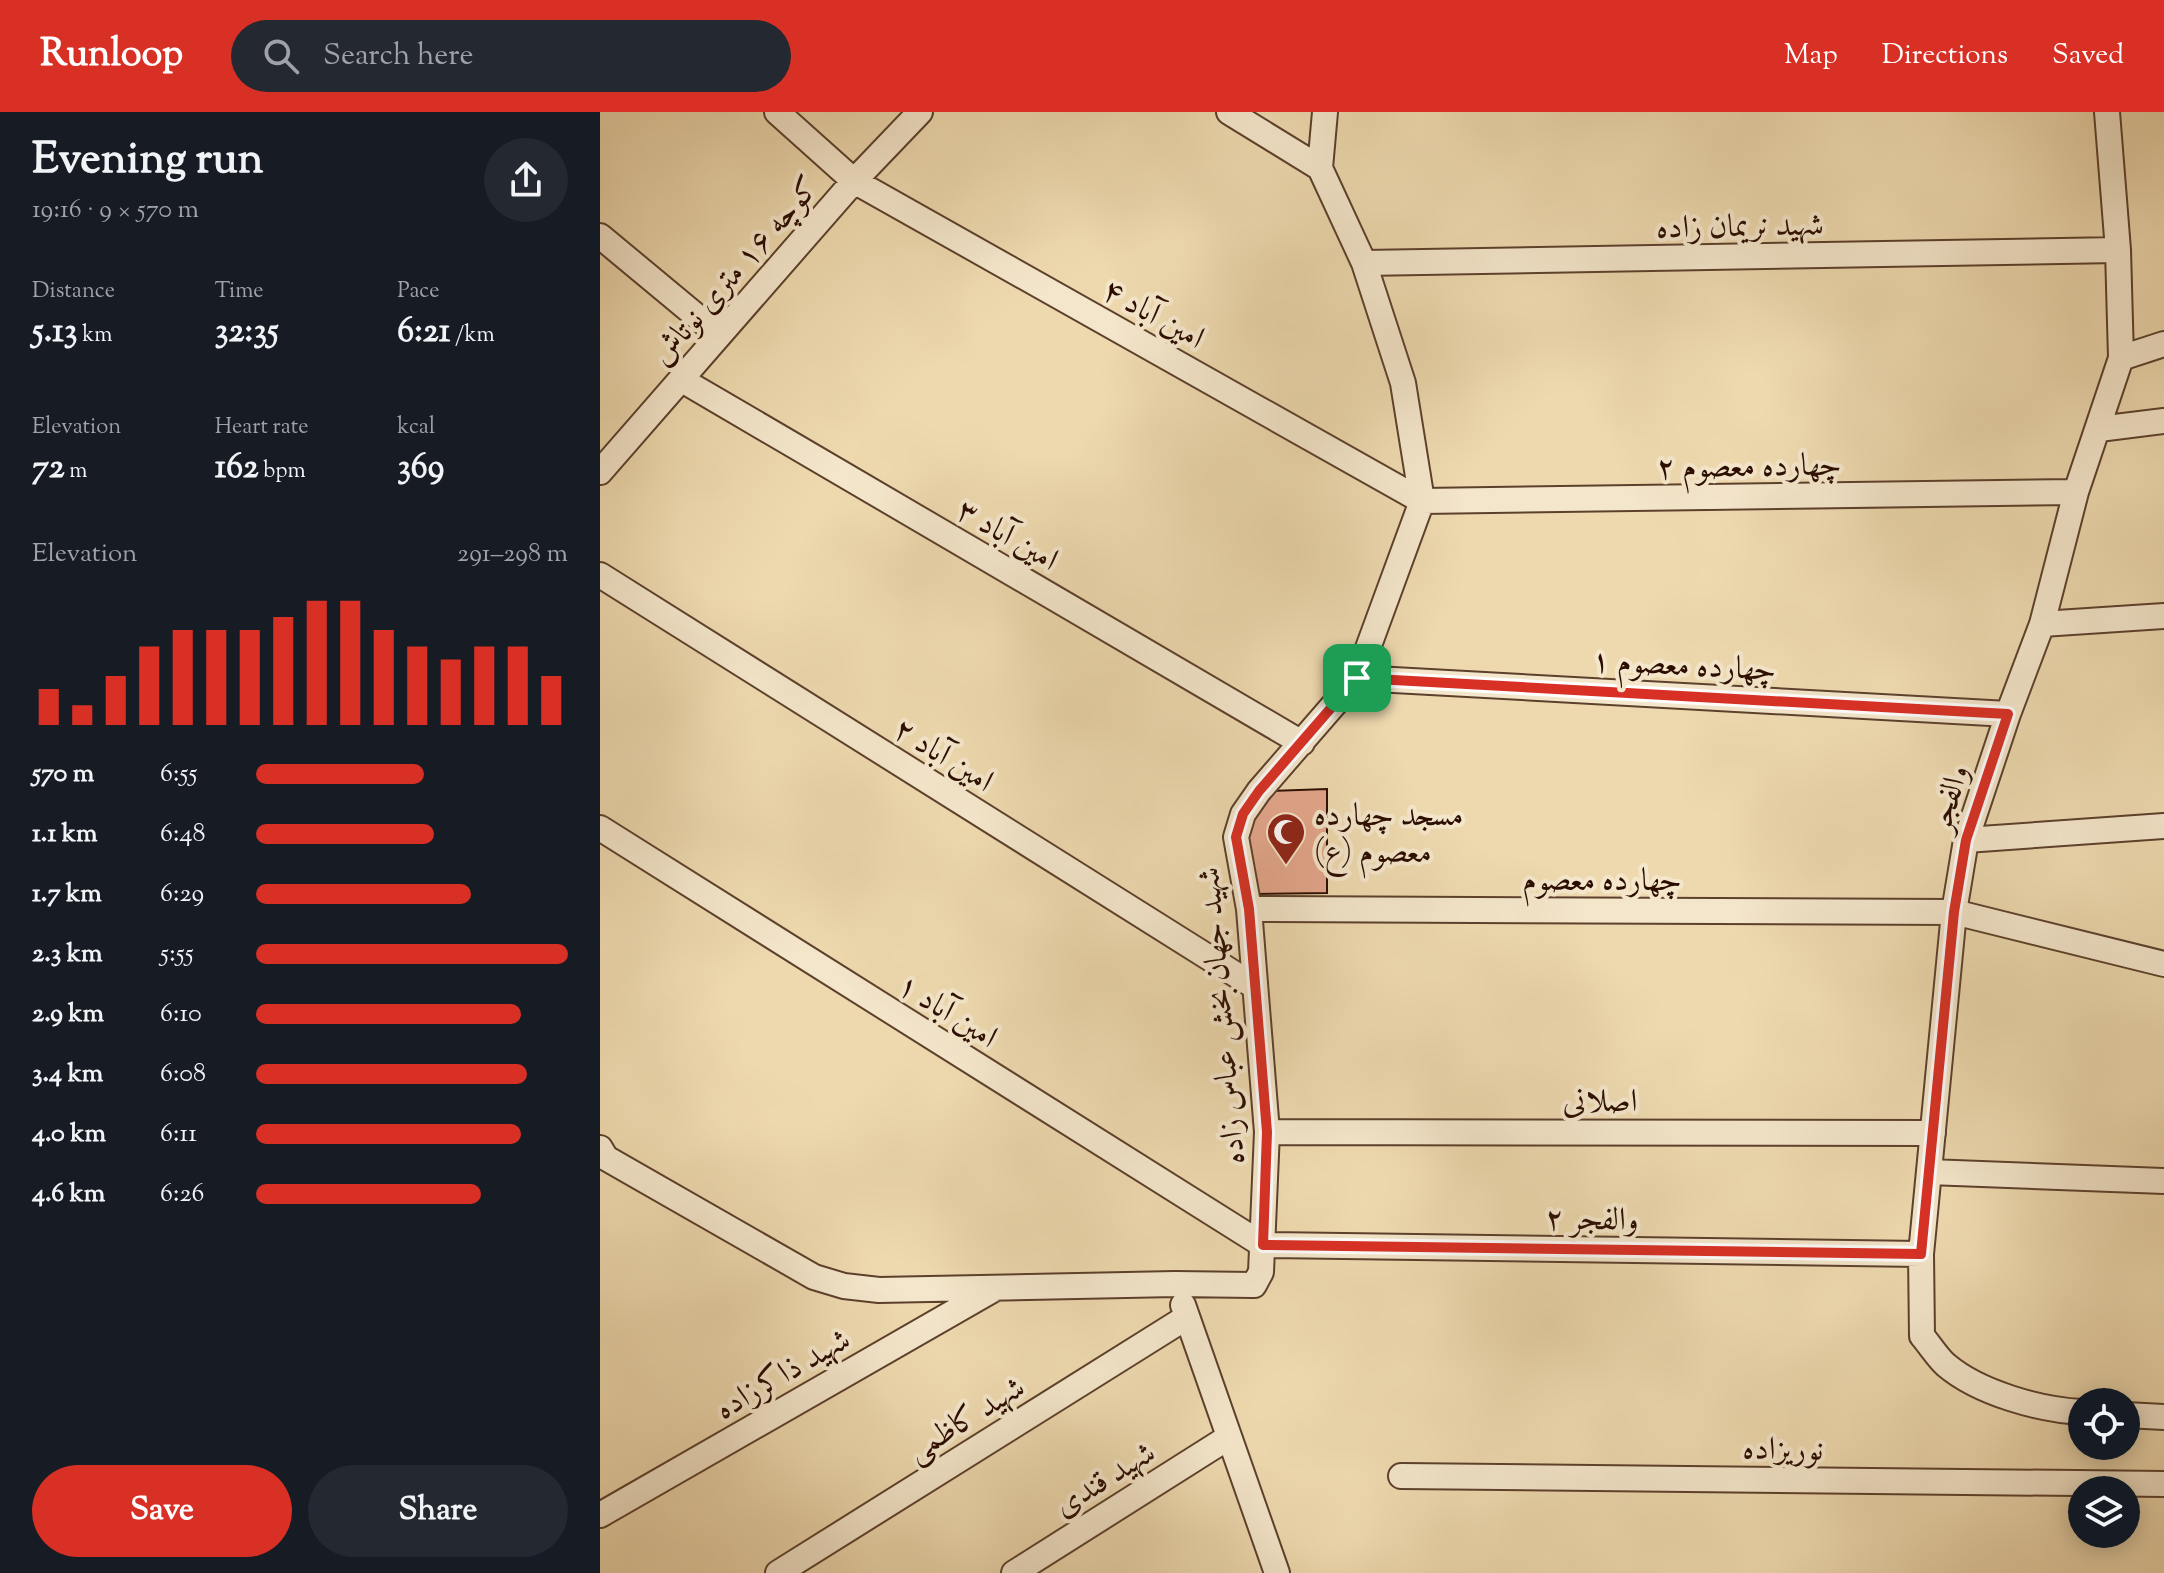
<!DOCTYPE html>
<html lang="en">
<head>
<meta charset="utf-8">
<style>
	:root { --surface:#171b24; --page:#242831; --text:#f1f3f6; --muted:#9ea1a6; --accent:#d93025 }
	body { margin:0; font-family:"Sorts Mill Goudy",Amiri,serif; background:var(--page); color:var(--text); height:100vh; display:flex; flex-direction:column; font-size:30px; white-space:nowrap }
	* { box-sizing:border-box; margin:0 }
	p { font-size:26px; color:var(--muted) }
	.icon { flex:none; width:44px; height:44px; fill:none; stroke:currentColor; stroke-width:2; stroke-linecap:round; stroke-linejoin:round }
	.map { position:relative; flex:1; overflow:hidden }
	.sheet { display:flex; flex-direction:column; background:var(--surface); width:600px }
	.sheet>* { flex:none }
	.tools { position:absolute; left:1468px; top:1276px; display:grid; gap:16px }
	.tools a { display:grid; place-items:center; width:72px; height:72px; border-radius:50%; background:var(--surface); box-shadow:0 4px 20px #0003; font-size:40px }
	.pin { position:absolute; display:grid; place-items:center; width:68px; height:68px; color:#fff; margin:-34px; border-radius:16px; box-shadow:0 4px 12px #0006 }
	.round { display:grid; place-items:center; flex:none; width:84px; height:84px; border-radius:42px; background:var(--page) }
	.headline { display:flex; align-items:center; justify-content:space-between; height:136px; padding:0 32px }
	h1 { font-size:44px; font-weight:800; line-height:60px }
	.figures { display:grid; grid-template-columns:repeat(3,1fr); gap:12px; height:136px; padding:8px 32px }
	.figures div { display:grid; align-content:center }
	.figures b { font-size:34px; font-weight:800 }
	.figures small { font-size:22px; font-weight:400 }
	.figures p { font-size:22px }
	.chart { height:224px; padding:16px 32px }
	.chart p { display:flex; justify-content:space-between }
	.chart svg { width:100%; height:144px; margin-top:8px; stroke:var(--accent); stroke-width:6 }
	.action { display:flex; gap:16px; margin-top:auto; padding:16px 32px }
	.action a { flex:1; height:92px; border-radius:48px; background:var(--accent); color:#fff; font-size:32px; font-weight:800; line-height:92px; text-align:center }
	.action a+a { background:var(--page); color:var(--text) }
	ul { padding:0 32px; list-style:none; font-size:26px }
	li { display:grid; grid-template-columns:128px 96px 1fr; align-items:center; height:60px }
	li i { height:20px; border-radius:10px; background:var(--accent) }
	header { display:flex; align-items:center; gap:48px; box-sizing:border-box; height:112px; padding:0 40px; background:var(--accent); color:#fff }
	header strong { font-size:38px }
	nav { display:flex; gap:44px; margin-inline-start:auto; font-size:28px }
	.search { width:560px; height:72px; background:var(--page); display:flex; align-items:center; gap:20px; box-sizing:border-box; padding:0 28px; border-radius:44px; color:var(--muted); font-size:30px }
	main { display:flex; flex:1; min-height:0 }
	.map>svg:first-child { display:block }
	.building { fill:#e5a78d; stroke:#2b0d00; stroke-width:2 }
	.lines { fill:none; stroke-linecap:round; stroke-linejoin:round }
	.minor-casing { stroke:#5c402c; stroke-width:28 }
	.minor { stroke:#f4e6cb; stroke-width:24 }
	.route-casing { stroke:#fff; stroke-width:16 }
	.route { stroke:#d93025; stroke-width:10 }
	.labels { text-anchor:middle; stroke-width:8; stroke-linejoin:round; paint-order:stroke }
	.street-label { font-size:32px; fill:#2b0d00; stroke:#f4e6cb }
	.poi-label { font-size:32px; fill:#2b0d00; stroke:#f4e6cb; text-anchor:start }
</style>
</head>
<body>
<header>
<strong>Runloop</strong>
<div class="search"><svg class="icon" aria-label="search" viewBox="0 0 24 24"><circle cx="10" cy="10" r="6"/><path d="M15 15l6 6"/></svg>Search here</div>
<nav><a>Map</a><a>Directions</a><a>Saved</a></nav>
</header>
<main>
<section class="sheet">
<div class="headline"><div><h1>Evening run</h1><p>19:16 · 9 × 570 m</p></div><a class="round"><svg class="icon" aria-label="share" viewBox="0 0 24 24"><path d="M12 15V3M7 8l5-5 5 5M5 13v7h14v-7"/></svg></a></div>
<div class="figures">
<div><p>Distance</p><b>5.13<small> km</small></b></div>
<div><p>Time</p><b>32:35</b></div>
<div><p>Pace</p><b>6:21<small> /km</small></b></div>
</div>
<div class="figures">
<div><p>Elevation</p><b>72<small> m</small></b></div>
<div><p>Heart rate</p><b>162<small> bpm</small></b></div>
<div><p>kcal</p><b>369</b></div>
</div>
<div class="chart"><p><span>Elevation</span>291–298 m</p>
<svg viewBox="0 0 160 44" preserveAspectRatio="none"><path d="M5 44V33M15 44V38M25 44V29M35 44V20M45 44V15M55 44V15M65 44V15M75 44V11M85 44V6M95 44V6M105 44V15M115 44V20M125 44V24M135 44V20M145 44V20M155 44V29"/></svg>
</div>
<ul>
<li><b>570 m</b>6:55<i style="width:54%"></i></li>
<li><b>1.1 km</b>6:48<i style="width:57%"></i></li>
<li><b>1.7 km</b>6:29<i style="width:69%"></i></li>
<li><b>2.3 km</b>5:55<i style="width:100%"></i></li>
<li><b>2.9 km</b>6:10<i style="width:85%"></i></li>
<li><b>3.4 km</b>6:08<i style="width:87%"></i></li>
<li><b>4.0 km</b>6:11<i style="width:85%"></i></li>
<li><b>4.6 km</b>6:26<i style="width:72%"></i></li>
</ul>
<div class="action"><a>Save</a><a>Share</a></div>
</section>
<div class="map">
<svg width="1564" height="1461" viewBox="0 0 1564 1461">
	<rect width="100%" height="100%" fill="#eed9af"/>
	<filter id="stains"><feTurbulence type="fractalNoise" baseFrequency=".0025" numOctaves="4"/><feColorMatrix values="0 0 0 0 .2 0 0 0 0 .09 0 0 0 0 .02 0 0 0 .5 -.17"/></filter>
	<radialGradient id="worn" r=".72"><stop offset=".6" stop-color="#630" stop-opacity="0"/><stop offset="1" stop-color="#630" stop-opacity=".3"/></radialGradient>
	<path class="building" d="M727 677V781L650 782 642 727 669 679Z"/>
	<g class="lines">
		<defs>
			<path id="minor" d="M177 0 254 69 822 389 1476 380
				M629 0 720 56
				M0 124 118 222
				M764 151 1518 138
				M1521 246 1564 232
				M82 268 702 631
				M1499 317 1564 309
				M0 360 254 69 320 0
				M0 463 654 874
				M1442 512 1564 504
				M757 566 1408 602
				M0 716 663 1133 1321 1142
				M1366 728 1564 714
				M649 797 1354 800 1564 852
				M667 1020 1333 1021
				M0 1036 6 1046 214 1165 244 1174 279 1178 575 1172 654 1173 661 1160 667 1020 649 797 636 725 643 702 659 679 757 566 822 389 803 271 764 151 720 56 725 0
				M1329 1060 1564 1069
				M583 1193 677 1461
				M1482 1300C1440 1298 1379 1281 1346 1253 1337 1245 1330 1233 1322 1224L1321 1142 1354 800 1366 728 1408 602 1442 512 1476 380 1521 246 1518 138 1507 0
				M1526 1303 1564 1305
				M801 1364 1564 1372
				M0 1403 394 1177
				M178 1461 587 1205
				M414 1461 629 1325"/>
		</defs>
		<use href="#minor" class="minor-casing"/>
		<use href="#minor" class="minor"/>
	</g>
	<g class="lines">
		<defs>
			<path id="route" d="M757 566 1408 602 1366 728 1354 800 1321 1142 663 1133 667 1020 649 797 636 725 643 702 659 679Z"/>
		</defs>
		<use href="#route" class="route-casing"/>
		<use href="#route" class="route"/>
	</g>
	<defs>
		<symbol id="mosque-pin" viewBox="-11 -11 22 30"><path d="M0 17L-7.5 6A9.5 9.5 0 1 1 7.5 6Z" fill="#8f2418" stroke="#f4e6cb"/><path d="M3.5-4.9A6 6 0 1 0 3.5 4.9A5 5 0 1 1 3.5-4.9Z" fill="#fff"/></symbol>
	</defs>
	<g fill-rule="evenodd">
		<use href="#mosque-pin" x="664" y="698" width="44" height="60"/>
	</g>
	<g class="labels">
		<g class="street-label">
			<text transform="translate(1140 113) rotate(-1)" y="11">شهید نریمان زاده</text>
			<text transform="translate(134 158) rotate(-49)" y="11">کوچه ۱۶ متری نوتاش</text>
			<text transform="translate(554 201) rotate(29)" y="11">۴ امین آباد</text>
			<text transform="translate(1149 353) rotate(-1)" y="11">چهارده معصوم ۲</text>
			<text transform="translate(408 422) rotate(30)" y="11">۳ امین آباد</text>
			<text transform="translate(1084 552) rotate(3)" y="11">چهارده معصوم ۱</text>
			<text transform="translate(344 642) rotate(32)" y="11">۲ امین آباد</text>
			<text transform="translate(1348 686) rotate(-73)" y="11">والفجر</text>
			<text x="1002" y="778">چهارده معصوم</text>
			<text transform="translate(348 898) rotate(32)" y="11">۱ امین آباد</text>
			<text transform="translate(620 904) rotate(-95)" y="11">شهید جهان بخش عباس زاده</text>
			<text x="1000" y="999">اصلانی</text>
			<text transform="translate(992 1106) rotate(1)" y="11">والفجر ۲</text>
			<text transform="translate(182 1261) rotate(-30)" y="11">شهید ذاکرزاده</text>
			<text transform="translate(365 1306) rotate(-32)" y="11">شهید کاظمی</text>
			<text transform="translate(1183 1336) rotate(1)" y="11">نوریزاده</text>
			<text transform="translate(504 1366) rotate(-32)" y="11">شهید قندی</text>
		</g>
		<g class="poi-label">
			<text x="714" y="713">مسجد چهارده<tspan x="714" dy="37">معصوم (ع)</tspan></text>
		</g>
	</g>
	<rect width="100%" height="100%" filter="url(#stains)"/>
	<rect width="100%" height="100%" fill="url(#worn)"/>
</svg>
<div class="tools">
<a><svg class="icon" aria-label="locate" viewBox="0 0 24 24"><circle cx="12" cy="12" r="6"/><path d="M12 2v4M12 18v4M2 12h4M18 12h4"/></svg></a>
<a><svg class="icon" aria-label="layers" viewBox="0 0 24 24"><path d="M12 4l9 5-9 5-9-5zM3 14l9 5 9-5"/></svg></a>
</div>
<div class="pin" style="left:757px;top:566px;background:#1e9e55"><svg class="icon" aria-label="arrive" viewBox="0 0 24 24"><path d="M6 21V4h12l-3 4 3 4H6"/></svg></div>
</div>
</main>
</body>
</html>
